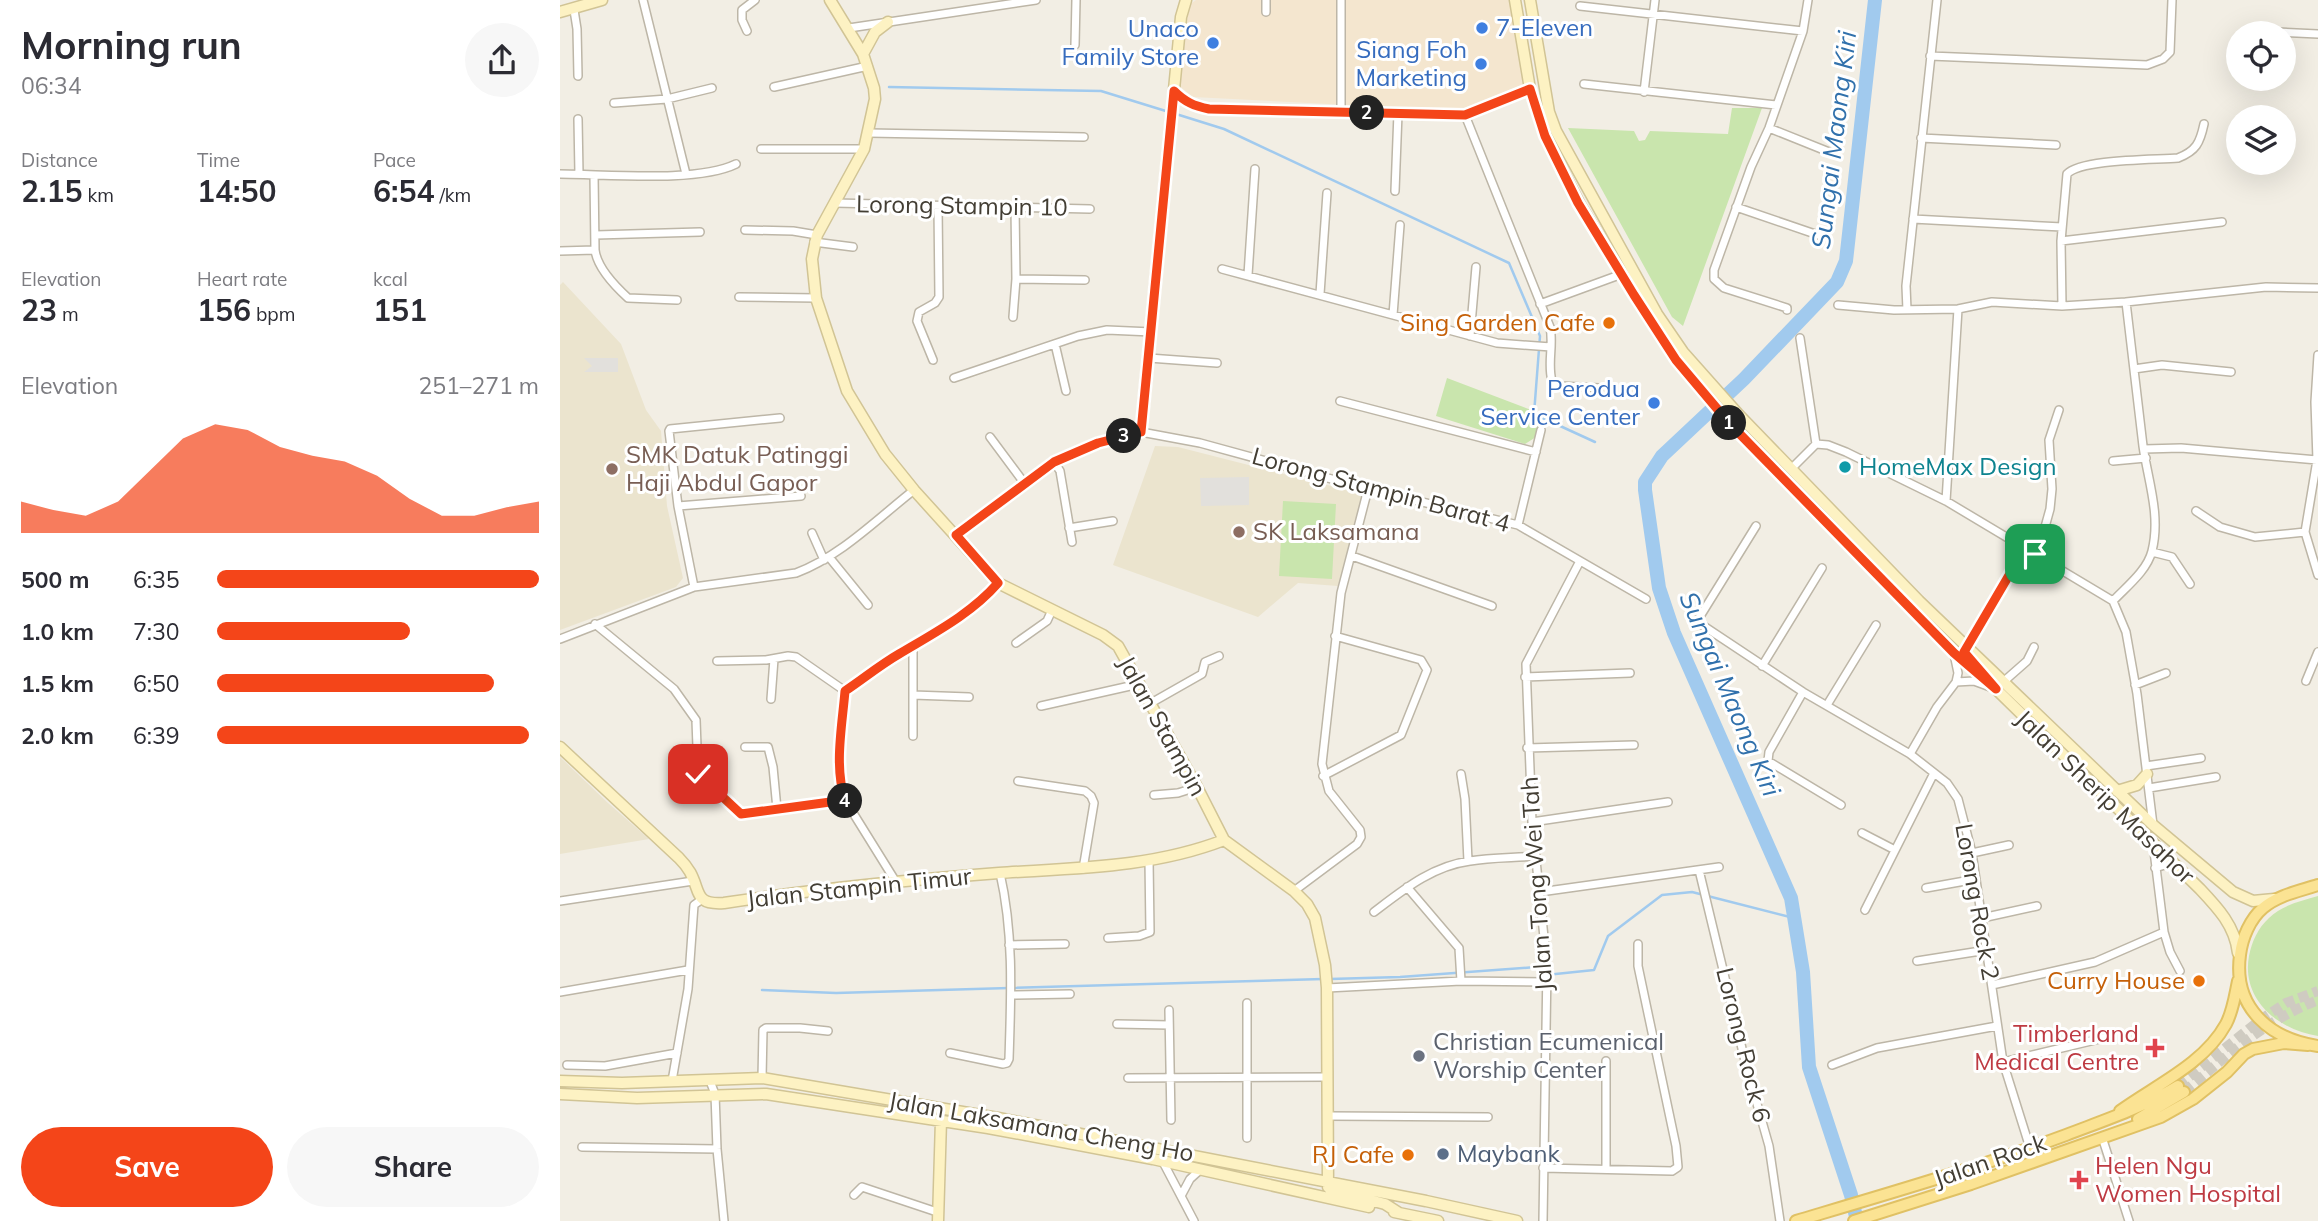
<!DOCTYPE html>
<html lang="en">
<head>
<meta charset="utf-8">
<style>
	:root { --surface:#fff; --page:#f7f7f7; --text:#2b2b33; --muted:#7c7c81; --accent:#f44519 }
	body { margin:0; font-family:Mulish,sans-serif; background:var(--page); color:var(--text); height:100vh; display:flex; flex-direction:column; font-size:26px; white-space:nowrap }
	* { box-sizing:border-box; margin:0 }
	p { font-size:23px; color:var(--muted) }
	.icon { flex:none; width:38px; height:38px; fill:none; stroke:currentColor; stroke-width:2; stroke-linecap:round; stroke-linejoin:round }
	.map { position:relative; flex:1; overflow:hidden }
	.details { display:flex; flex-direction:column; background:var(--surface); width:560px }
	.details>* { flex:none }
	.tools { position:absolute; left:1666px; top:21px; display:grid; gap:14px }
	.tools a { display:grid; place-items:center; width:70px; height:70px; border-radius:50%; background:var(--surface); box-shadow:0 7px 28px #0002; font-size:35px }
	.pin { position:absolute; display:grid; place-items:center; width:60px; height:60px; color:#fff; margin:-30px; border-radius:14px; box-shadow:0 4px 10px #0006 }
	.km { position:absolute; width:35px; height:35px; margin:-18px; border-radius:50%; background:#222; color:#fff; font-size:19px; line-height:35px; text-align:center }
	.round { display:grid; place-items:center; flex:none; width:74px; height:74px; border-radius:37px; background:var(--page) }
	.overview { display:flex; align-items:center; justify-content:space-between; height:119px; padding:0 21px }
	h1 { font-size:38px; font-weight:700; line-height:52px }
	.stats { display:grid; grid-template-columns:repeat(3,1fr); gap:10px; height:119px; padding:7px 21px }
	.stats div { display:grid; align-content:center }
	.stats b { font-size:30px; font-weight:700 }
	.stats small { font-size:19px; font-weight:400 }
	.stats p { font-size:19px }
	.chart { height:196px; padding:14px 21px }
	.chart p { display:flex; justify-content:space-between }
	.chart svg { width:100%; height:126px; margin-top:7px; fill:var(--accent); opacity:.7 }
	.cta { display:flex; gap:14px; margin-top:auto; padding:14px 21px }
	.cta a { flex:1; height:80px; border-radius:42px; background:var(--accent); color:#fff; font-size:28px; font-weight:700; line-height:80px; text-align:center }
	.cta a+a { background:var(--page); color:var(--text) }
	ul { padding:0 21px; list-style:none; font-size:23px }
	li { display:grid; grid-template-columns:112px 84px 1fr; align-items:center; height:52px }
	li i { height:18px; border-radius:9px; background:var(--accent) }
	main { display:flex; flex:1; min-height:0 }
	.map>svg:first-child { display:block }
	.commercial { fill:#f4e6cf }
	.education { fill:#ebe4ce }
	.green { fill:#c9e5ad }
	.parking { fill:#e2e0dc }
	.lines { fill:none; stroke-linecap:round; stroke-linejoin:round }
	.stream { stroke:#a1caee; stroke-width:2.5 }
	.river { stroke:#a1caee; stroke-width:14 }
	.primary-tunnel { stroke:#cfcbc1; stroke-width:10; stroke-dasharray:10 5; stroke-linecap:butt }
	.street-casing { stroke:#bdb6a7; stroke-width:10 }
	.secondary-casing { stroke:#d1c495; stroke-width:13 }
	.primary-casing { stroke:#e0c164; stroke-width:14 }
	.street { stroke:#fff; stroke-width:7 }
	.secondary { stroke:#fdf2c3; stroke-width:10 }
	.primary { stroke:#fbe393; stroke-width:10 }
	.route-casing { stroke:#fff; stroke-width:14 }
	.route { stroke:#f44519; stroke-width:9 }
	.shop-dot { fill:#3f7fe0; stroke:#fff; stroke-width:2.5 }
	.food-dot { fill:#e8710a; stroke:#fff; stroke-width:2.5 }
	.culture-dot { fill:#0f9aa8; stroke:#fff; stroke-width:2.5 }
	.education-dot { fill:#8d6e63; stroke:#fff; stroke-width:2.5 }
	.health-dot { fill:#e0444e; stroke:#fff; stroke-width:2.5 }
	.worship-dot { fill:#6b7280; stroke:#fff; stroke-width:2.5 }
	.service-dot { fill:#5c6f8a; stroke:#fff; stroke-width:2.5 }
	.labels { text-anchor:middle; stroke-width:6; stroke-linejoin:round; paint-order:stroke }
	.shop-label { font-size:24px; fill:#366cbe; stroke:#fff; text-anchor:end }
	.street-label { font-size:24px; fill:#433e34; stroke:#fff }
	.food-label { font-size:24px; fill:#c56008; stroke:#fff; text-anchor:end }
	.education-label { font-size:24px; fill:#785e54; stroke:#fff; text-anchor:start }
	.culture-label { font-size:24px; fill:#0d838f; stroke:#fff; text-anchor:start }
	.health-label { font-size:24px; fill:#be3a42; stroke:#fff; text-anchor:end }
	.worship-label { font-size:24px; fill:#5b616d; stroke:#fff; text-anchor:start }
	.service-label { font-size:24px; fill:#4e5e75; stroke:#fff; text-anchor:start }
	.water-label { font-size:26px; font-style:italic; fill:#3171ac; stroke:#fff }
</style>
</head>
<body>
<main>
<section class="details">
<div class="overview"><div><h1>Morning run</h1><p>06:34</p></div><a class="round"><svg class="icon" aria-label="share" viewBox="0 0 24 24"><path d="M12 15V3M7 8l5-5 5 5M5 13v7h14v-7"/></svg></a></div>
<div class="stats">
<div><p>Distance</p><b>2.15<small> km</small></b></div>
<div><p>Time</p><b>14:50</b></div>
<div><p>Pace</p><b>6:54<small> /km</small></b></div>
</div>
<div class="stats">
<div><p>Elevation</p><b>23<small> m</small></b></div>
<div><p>Heart rate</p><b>156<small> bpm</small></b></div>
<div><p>kcal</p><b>151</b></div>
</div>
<div class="chart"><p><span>Elevation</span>251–271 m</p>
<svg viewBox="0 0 160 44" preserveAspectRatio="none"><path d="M0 44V33L10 36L20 38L30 33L40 22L50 11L60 6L70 8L80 14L90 17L100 19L110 24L120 32L130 38L140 38L150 35L160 33V44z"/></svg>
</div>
<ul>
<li><b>500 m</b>6:35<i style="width:100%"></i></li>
<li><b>1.0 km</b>7:30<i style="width:60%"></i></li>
<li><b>1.5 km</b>6:50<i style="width:86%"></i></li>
<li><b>2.0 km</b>6:39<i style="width:97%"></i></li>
</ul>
<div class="cta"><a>Save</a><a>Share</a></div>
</section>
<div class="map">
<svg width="1758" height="1221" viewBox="0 0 1758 1221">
	<rect width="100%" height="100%" fill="#f2eee4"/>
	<path class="commercial" d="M636 0H951L966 86 905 111 633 97 618 85 629 5Z"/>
	<path class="education" d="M3 282 61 344 86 410 101 431 107 506 123 578 116 587 0 630V285Z
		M595 446 618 447 799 493 804 499 778 586 738 583 698 617 553 565Z
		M0 757 48 803 89 839 0 854Z"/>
	<path class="green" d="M1172 108H1202L1123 326 1112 317 1008 128 1074 131 1079 141 1085 140 1090 131 1168 134Z
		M887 378 971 410 973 421 980 424 976 437 965 444 876 416Z
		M723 501 776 504 772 579 719 576Z
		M1758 896V1036C1718 1030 1681 999 1689 956 1692 941 1698 928 1709 918 1722 905 1741 901 1758 896Z"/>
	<path class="parking" d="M24 358H58V372H24L32 366Z
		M689 477V505L641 506 640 478Z"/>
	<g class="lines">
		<path class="stream" d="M329 87 541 91 609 112
			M616 114 664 129 949 263 980 336 974 414 1035 442
			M770 979 840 977 976 967 986 975 1034 970 1048 936 1102 895 1132 892 1234 918
			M202 990 276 993 763 979"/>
		<path class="river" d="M1297 1221 1291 1195 1249 1067 1243 972 1231 898 1114 633 1099 588 1085 490V482L1102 456 1184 379 1277 282 1286 261 1315 0"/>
		<path class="primary-tunnel" d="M1618 1086 1700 1020 1726 1003 1758 991
			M1624 1092C1668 1055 1704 1021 1758 1000"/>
		<defs>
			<path id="street" d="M83 0 126 174
				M706 0V12
				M1020 6 1243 31
				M14 10 17 29 18 76
				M289 28 476 0
				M187 31 182 20V10L195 0
				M1697 31 1758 34
				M515 45 516 0
				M1370 56 1587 65 1603 59 1610 52 1612 0
				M1024 84 1216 105
				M214 87 308 66
				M614 91C625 102 634 106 649 109L905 115 970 89
				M1084 92 1095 0
				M54 103 107 99 152 88
				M781 113V0
				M905 115 990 327C994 345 987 363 992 381L1000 386 1039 388
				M18 119 19 174
				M1209 128 1269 152
				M309 133 524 137
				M1361 138 1496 145
				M201 149H304
				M0 174C46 174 137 183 176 164
				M34 175 35 250C37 267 56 287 68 298L117 300
				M835 191 838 113
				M275 203 530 209
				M1176 207 1261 236
				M1353 219 1502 227
				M185 230 233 231 257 235
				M36 235 140 232
				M1501 241 1662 222
				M254 242 293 247
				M0 251 35 250
				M662 269 937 343 991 347
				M688 275 695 169
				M456 279 525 280
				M760 294 767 193
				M179 297 256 298
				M980 304 1062 274
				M1278 305 1334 310 1398 309 1432 302 1502 306 1566 302 1706 287 1758 288
				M1502 306 1501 241 1507 174C1521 159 1594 160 1618 158 1636 151 1640 143 1644 124
				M1227 310V308L1164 288 1154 279V270L1191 167 1209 128 1243 31 1248 0
				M1347 310 1346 286 1377 0
				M833 315 840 225
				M453 317 456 279 455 207
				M910 336 916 267
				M1240 338 1256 444
				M495 344 506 391
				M1758 355 1755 402 1757 460 1745 532 1758 575
				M589 358 657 363
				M373 360 357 321 359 312 375 303 379 297 378 206
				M1574 369 1602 365 1671 372
				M394 378 518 336 547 330 592 332
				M780 401 976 452
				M581 432 640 443 808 489 958 525 1086 599
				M430 437 465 484
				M1584 449 1621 448 1757 460
				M1553 461 1586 458
				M494 462 500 471 512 542
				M1232 468 1256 444 1268 445 1286 452 1386 501 1553 601 1566 632 1577 694 1593 825
				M1386 501 1398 309
				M118 506 241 496
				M1636 511 1660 527 1695 537 1745 532
				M958 525 981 430
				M1196 526 1139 618V623L1243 692 1350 754 1387 783 1398 799 1412 853 1443 1062 1470 1148
				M509 528 553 521
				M252 533 264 560
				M1592 552 1612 557 1630 584
				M1475 554 1480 545 1490 509 1492 489 1489 440 1499 410
				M792 556 932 606
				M269 557 308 605
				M134 587 118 506 109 431 110 429 220 418
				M1553 601C1566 587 1587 571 1592 551 1601 515 1588 481 1583 446 1577 398 1572 350 1566 302
				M35 624 114 689 136 720 138 774 177 812 181 814 285 800
				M0 639 134 587 236 573C281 556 317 519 354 490
				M456 643 487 621 492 610
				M1406 647 1465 549
				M157 661 206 660 228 656 236 657 285 691
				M1202 666 1262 568
				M965 677 1070 673
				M1746 681 1758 652
				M1396 682 1414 681 1433 688
				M1442 683 1467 661 1474 647
				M1575 685 1606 673
				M285 691C282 727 274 766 285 800L336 882
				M285 691C303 679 320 665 339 654 374 633 411 614 438 583
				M1243 692 1209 752 1208 761 1281 805
				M353 695 409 697
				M211 699 214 659
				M591 703 642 674 645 662 659 656
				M1267 705 1316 625
				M481 706 579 684
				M353 736V646
				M185 747H208L213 767 217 809
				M967 748 1074 745
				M1350 754 1377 707 1396 682 1398 673 1394 654
				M1586 766 1641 758
				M901 774 905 799 908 861
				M763 776 841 735 867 670 861 660 775 636
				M458 781 525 791 531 796 534 803 523 869
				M1589 788 1656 777
				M594 795 618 793 637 787
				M972 822 1108 802
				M1302 833 1335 850
				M1593 843 1604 932 1610 952 1620 971
				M1412 853 1449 845
				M1595 868 1608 864 1617 867
				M1139 870 1186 1065 1209 1146 1220 1221
				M847 887 899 948 901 981
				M1366 888 1416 879
				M734 891 797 844 801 837 800 830 769 791 762 764 781 593 808 489
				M980 892 1159 867
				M0 901 133 881
				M1305 910 1374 773
				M814 912C843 890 872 866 910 861 931 857 954 858 976 856
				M1422 918 1477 906
				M548 938 579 936 590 932 589 860
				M449 945 505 944
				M1357 961 1427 950
				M1432 985 1535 962 1604 932
				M767 988 901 981 987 982
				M0 992 128 970
				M451 995 510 994
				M609 1010 611 1120
				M557 1024 609 1025
				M390 1053 443 1064 447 1063 449 1059C451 997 454 934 440 873
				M1443 1062 1552 1036
				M7 1065 45 1066 117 1053
				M1272 1065 1317 1048 1437 1026
				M202 1078 203 1030 206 1028H240L268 1031
				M568 1078 768 1077
				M112 1081 128 989 134 905 141 900
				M150 1081 155 1094 157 1149 164 1221
				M769 1116 928 1117
				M1542 1137 1569 1221
				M687 1138V1003
				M22 1147 157 1149
				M603 1162 634 1221
				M983 1168 1112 1171 1118 1167 1116 1146 1078 966V944
				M1046 1169V1061
				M622 1194 630 1179 640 1170
				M294 1195 302 1187 377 1212
				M983 1221 987 966 972 822 966 664 1020 561"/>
			<path id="secondary" d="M270 0 303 54 314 88 315 99 304 149 257 235 252 259 256 298 287 391 325 454 354 490 438 583 543 635 558 646 637 787 664 840 734 891 747 904 755 918 765 965 767 988 768 1187 771 1190 825 1204 839 1213
				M955 0 970 89 985 136 1019 203 1074 295 1116 360 1170 424 1394 653 1436 689 1640 889C1658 908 1675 926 1678 953
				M970 0 989 112 996 131 1097 314 1123 352 1179 415 1359 601 1593 825 1673 892 1693 901 1714 899
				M0 12 42 0
				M303 54 315 32 328 22
				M396 535 494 462 538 443 581 432 621 17 626 0
				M0 747 119 858C123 862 127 867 130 872 141 892 134 905 164 903 255 889 347 880 439 873 514 868 592 868 664 840
				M1557 791 1577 785 1587 774
				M0 1081 62 1083 202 1078 438 1118 866 1201 957 1221
				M0 1094 77 1098 206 1094 428 1128 593 1159 809 1207
				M834 1212 878 1221
				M378 1221 381 1120"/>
			<path id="primary" d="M1758 885C1740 891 1718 895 1703 908 1690 919 1682 938 1680 955 1673 1008 1710 1039 1758 1046
				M1560 1111C1596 1085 1644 1064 1666 1024 1673 1011 1675 995 1678 981
				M1578 1119 1624 1092
				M1236 1221C1327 1194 1417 1168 1506 1135 1545 1120 1582 1108 1618 1086
				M1294 1221 1411 1184 1601 1117 1633 1099 1667 1072 1684 1054 1693 1049 1724 1043 1748 1045"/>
		</defs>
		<use href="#street" class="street-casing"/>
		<use href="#secondary" class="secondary-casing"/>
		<use href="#primary" class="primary-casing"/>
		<use href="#street" class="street"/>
		<use href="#secondary" class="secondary"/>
		<use href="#primary" class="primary"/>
	</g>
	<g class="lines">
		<defs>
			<path id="route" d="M138 774 181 814 285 800C274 766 282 727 285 691 303 679 320 665 339 654 374 633 411 614 438 583L396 535 494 462 538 443 581 432 614 91C625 102 634 106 649 109L905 115 970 89 985 136 1018 203 1074 295 1116 360 1170 424 1394 653 1436 689 1404 652 1465 548 1475 554"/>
		</defs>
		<use href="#route" class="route-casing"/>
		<use href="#route" class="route"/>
	</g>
	<g class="shop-dot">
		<circle cx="922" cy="28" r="7"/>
		<circle cx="653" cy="43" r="7"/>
		<circle cx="921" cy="64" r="7"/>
		<circle cx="1094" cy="403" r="7"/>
	</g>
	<g class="food-dot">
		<circle cx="1049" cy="323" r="7"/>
		<circle cx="1639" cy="981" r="7"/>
		<circle cx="848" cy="1155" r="7"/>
	</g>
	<circle class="culture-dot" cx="1285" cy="467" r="7"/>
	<g class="education-dot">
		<circle cx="52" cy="469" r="7"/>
		<circle cx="679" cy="532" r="7"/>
	</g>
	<g class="health-dot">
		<path d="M1591.5 1037.5h7v7h7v7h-7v7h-7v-7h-7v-7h7z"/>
		<path d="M1515.5 1169.5h7v7h7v7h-7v7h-7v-7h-7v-7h7z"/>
	</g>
	<circle class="worship-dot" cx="859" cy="1056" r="7"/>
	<circle class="service-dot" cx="883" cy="1154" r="7"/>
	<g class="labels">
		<g class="shop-label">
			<text x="936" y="36" text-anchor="start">7-Eleven</text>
			<text x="639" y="37">Unaco<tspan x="639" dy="28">Family Store</tspan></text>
			<text x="907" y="58">Siang Foh<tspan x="907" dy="28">Marketing</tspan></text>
			<text x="1080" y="397">Perodua<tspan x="1080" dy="28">Service Center</tspan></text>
		</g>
		<g class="street-label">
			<text transform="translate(402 206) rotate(1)" y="8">Lorong Stampin 10</text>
			<text transform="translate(821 490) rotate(15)" y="8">Lorong Stampin Barat 4</text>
			<text transform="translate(602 726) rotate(61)" y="8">Jalan Stampin</text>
			<text transform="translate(1545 797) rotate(44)" y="8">Jalan Sherip Masahor</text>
			<text transform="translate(977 884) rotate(-94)" y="8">Jalan Tong Wei Tah</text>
			<text transform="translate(299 888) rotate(-6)" y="8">Jalan Stampin Timur</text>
			<text transform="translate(1417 902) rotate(80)" y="8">Lorong Rock 2</text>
			<text transform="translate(1183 1045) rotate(76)" y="8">Lorong Rock 6</text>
			<text transform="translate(481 1127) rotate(10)" y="8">Jalan Laksamana Cheng Ho</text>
			<text transform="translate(1430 1161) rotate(-19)" y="8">Jalan Rock</text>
		</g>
		<g class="food-label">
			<text x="1035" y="331">Sing Garden Cafe</text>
			<text x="1625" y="989">Curry House</text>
			<text x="834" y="1163">RJ Cafe</text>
		</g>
		<g class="education-label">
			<text x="66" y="463">SMK Datuk Patinggi<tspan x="66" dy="28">Haji Abdul Gapor</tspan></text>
			<text x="693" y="540">SK Laksamana</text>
		</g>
		<g class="culture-label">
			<text x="1299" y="475">HomeMax Design</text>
		</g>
		<g class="health-label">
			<text x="1579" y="1042">Timberland<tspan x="1579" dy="28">Medical Centre</tspan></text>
			<text x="1535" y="1174" text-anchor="start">Helen Ngu<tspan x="1535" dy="28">Women Hospital</tspan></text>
		</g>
		<g class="worship-label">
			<text x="873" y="1050">Christian Ecumenical<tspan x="873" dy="28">Worship Center</tspan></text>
		</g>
		<g class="service-label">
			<text x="897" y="1162">Maybank</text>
		</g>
		<g class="water-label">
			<text transform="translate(1274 140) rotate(-83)" y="9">Sungai Maong Kiri</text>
			<text transform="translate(1170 694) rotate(67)" y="9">Sungai Maong Kiri</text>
		</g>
	</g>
</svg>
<div class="tools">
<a><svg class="icon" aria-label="locate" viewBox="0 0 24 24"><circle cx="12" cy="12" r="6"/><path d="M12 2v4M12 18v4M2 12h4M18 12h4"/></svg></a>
<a><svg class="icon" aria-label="layers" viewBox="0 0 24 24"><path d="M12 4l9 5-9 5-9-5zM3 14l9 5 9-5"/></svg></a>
</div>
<div class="pin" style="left:1475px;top:554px;background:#1e9e55"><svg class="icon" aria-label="arrive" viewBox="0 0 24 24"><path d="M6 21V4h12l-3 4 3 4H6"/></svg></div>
<div class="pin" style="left:138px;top:774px;background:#d93025"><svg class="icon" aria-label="check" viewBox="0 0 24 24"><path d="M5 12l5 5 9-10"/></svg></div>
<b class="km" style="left:1169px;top:423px">1</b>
<b class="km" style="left:807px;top:113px">2</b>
<b class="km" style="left:564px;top:436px">3</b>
<b class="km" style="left:285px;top:801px">4</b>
</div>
</main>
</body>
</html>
